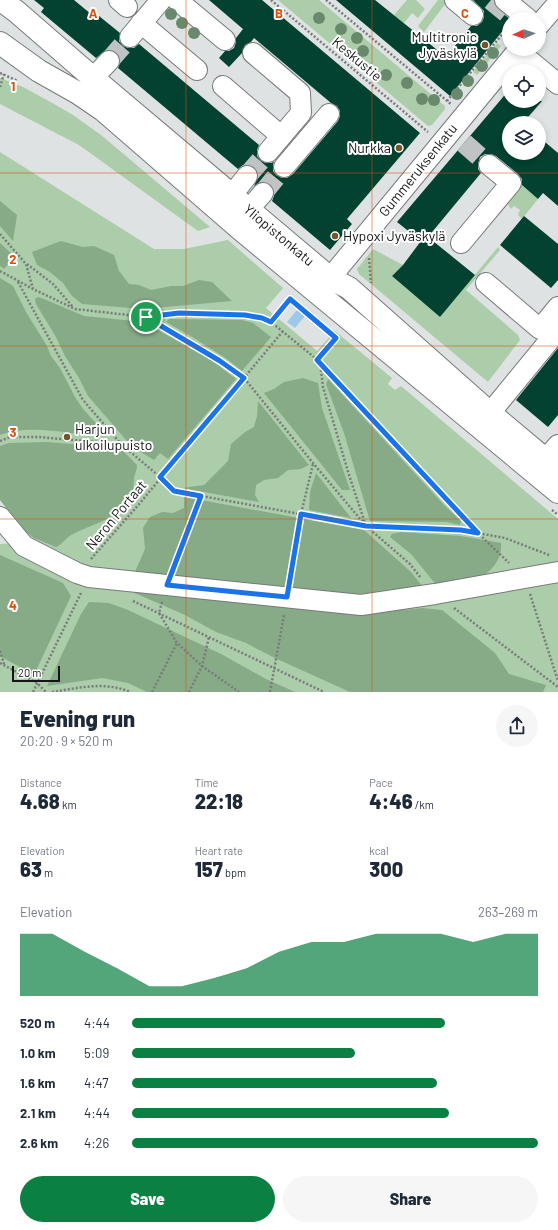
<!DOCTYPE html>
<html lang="en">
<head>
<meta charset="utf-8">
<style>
	:root { --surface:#fff; --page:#f6f6f7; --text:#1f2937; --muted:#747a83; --accent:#0b8043 }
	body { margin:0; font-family:Barlow,sans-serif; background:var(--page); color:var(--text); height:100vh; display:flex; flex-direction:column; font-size:15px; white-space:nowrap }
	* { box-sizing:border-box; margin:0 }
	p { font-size:13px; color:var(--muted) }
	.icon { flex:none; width:22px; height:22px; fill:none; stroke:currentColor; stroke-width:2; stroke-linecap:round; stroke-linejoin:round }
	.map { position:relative; height:692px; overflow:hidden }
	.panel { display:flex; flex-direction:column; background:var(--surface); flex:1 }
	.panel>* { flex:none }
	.needle { width:26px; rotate:267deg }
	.buttons { position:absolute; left:502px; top:12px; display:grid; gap:8px }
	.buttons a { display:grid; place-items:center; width:44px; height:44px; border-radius:50%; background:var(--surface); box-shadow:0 2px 6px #0003; font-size:20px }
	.scale { position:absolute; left:12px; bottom:10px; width:48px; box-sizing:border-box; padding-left:4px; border:2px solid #141515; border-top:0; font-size:11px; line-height:14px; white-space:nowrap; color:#141515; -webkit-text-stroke:3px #fff; paint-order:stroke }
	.pin { position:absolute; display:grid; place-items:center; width:34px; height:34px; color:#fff; margin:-17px; border:2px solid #fff; border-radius:50%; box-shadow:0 1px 4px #0007 }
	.round { display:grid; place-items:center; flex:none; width:42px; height:42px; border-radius:21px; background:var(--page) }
	.summary { display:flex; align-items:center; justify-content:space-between; height:68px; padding:0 20px }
	h1 { font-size:22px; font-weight:800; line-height:30px }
	.figures { display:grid; grid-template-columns:repeat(3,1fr); gap:6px; height:68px; padding:4px 20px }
	.figures div { display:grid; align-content:center }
	.figures b { font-size:20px; font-weight:800 }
	.figures small { font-size:11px; font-weight:400 }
	.figures p { font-size:11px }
	.chart { height:112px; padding:8px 20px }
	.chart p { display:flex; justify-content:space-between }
	.chart svg { width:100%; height:72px; margin-top:4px; fill:var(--accent); opacity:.7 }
	.action { display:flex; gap:8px; margin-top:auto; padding:8px 20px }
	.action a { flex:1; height:46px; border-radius:24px; background:var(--accent); color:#fff; font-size:16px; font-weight:800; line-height:46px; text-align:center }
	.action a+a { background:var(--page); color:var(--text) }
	ul { padding:0 20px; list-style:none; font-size:13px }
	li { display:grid; grid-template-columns:64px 48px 1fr; align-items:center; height:30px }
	li i { height:10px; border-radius:5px; background:var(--accent) }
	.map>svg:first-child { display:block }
	.green { fill:#abcda9 }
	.forest { fill:#87ab86 }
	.water { fill:#9cc9ea }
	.building { fill:#034230 }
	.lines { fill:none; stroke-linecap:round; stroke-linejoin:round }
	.minor-tunnel { stroke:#c0c3c3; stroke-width:20; stroke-dasharray:20 10; stroke-linecap:butt }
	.minor-casing { stroke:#777a7a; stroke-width:22 }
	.major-casing { stroke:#777a7a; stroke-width:24 }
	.path { stroke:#797b7b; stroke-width:2.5; stroke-dasharray:2 2; stroke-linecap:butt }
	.minor { stroke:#fff; stroke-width:20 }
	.major { stroke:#fff; stroke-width:22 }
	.tree { fill:#69896d }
	.route-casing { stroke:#fff; stroke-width:8 }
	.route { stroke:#1a73e8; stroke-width:5 }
	.grid { fill:none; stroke:#d3520d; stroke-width:1; stroke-opacity:0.55 }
	.poi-dot { fill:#74542a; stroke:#fff; stroke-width:1.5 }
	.labels { text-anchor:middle; stroke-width:4; stroke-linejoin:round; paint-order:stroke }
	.poi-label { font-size:14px; fill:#141515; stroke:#fff; text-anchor:end }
	.street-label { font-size:14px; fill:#141515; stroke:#fff }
	.grid-label { font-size:13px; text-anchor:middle; font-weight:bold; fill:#d3520d; stroke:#fff; stroke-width:4; stroke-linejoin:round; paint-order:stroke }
</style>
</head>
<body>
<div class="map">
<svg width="558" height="692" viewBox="0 0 558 692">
	<rect width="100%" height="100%" fill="#dee2e2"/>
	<path class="green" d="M278 0H319L445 106V109L432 125 428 126Z
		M407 0H416L425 9 418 18 412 13 404 23 394 15Z
		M438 0H446V3L424 32 418 26Z
		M497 43 501 46 477 75 473 72Z
		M0 78 23 87 54 104 73 115 101 135 210 227 198 231 79 145 0 104Z
		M0 152 154 249H184L228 240 283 288 266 308 317 351 335 331 392 378 388 384 395 390 401 386 558 519V692H0V544L17 543 25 531 0 500Z
		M519 182 538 199 522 219 518 215 520 210 514 206 511 209 508 204 514 189Z
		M498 247 500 250 466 290 518 335 520 340 488 382 359 274 357 269 373 249 403 265 392 276 440 317Z"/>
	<path class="forest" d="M0 201 17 215 13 241 0 226Z
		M61 241 83 247 94 246 114 255 119 271 129 284 139 285 151 290 171 286H183L199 280 212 282 232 301 143 309 82 304 72 296 63 283 50 272 37 265 32 252Z
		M0 243 12 254 9 263 4 269 0 266Z
		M0 278 13 286 26 312 47 346 51 356 60 368 75 397 83 409 103 431 104 436C71 435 32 423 0 435Z
		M38 297 44 299 84 316 144 322 211 360 236 379 168 459 160 453 154 460 139 451 127 441 88 396 79 378 65 356 56 337 36 304 35 299Z
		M169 319 242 320 253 323 271 337 242 371 227 359 194 338 166 322Z
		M303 378 318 383 322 408 350 490H342L264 393 274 389 284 382Z
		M328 379 444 505 461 521 460 525 447 522 370 521 344 433 326 384Z
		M258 401 309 465 301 469 288 470 278 478 264 480 256 485 255 495 259 502 182 488 204 485 228 461 231 444 245 432 254 427 257 416Z
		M47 442 120 448 137 465C137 471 134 475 134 480 133 484 134 486 134 490 127 516 95 523 73 534 66 537 64 543 56 547L34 538 25 531 0 500V446L9 443Z
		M316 473 351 518 309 510 310 492Z
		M184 497 364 530 411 572 423 587 358 594 311 591 134 574 145 549 143 528 150 517 162 512 173 513 184 508Z
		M401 532 461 536 501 543C502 557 496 565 486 574V579L440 587 433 581 411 554 390 537 392 534Z
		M0 555 63 583 71 596 34 675 0 656Z
		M130 591 382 609 405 610 422 608 442 610 495 653 509 674 546 685 543 692H350L277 659 246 643 216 632 185 615Z
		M89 602 109 603 128 610 221 654 266 679 295 692H147L128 683 102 678 47 686 81 614Z"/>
	<path class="water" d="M297 310 305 316 295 328 287 322Z"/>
	<path class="building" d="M34 0H74L97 19 99 16 120 33 119 41 123 46 128 48H134L139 44 259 145 257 150V156L261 161 266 163H272L274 161 273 165V171L276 175 282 178H287L293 174 338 121 340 116V111L337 106 331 103 254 38 251 42 245 45 242 53 229 67 219 58 225 51H229L234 48 236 42V38L243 29 209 0H262L420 133 347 219 352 224 330 250 272 201 274 196V190L270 184 266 182H260L254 186 258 177 257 171 254 167 248 165H243L238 169 118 68 120 63V58L117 52 111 50H106L96 58 41 12 44 8Z
		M336 0H375L446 57 471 26H477L482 22 484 17V11L473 0H494V4L497 9 510 19 509 23 450 96Z
		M509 90V101H542L523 123H509V153H539V137L558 153V206L543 193 538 199 522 185V179L518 174 496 156 491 154H485L480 157 478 164V169L481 173 428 237 475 275 440 317 392 276 403 265 421 241 397 222Z
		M524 216 558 244V280L551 288 500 245Z
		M558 348V415L548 427 516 400Z"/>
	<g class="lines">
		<path class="minor-tunnel" d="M491 0 513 18
			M109 61 130 37
			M464 143 489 165
			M247 176 268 152
			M263 193 284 167"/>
		<defs>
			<path id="minor" d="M119 0 127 7
				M177 0 225 40
				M455 0 473 15
				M505 0 528 19
				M141 23 197 70
				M539 25 558 3
				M130 37 161 0
				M518 51 558 84
				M253 53 300 93 301 113 268 152
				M93 78 109 61
				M223 86 281 136
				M284 167 329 114
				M232 195 247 176
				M249 209 263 193
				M461 243 511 183 489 165
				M486 283 540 329 558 307
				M321 289 519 49
				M490 413 558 330
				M546 459 558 445
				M0 517 24 546 77 573 89 577 361 605 435 594 558 572"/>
			<path id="major" d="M1 0 17 12 93 78 330 278 349 288 490 413 558 470
				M0 43 39 71 78 93 103 110 239 228 558 492"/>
		</defs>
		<use href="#minor" class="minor-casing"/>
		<use href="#major" class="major-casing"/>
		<path class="path" d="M271 0 428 132
			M326 0 452 105
			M0 73 18 81
			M0 87 4 74
			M447 101 509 26
			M0 234 26 264 33 289 75 309 146 317 179 313 245 315 262 318 271 322 320 362 478 533 509 563
			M369 258 371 283
			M27 264 53 284 73 307
			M0 271 33 289
			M18 282 83 400 121 444 160 477 174 491 366 526 461 530 505 538 549 555
			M146 317 220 361 244 378 313 463 366 526 410 564 421 578
			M271 322 291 299 318 322
			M317 360 336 338 318 321
			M320 362 323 387 349 475 365 523
			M0 441 10 437H38L120 444
			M552 510 558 515
			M91 559 140 503 283 331
			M173 569 201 496
			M290 580 301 514 313 464
			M530 594 558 681
			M133 601 324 692
			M162 602 159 613 177 643 202 666 239 692
			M454 608 558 687
			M0 651 4 664
			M0 663 37 683 46 692
			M33 692 81 593
			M52 692C78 688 105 681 130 692
			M152 692 177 643
			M189 692 202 666 209 637
			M270 692 284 615"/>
		<use href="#minor" class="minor"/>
		<use href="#major" class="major"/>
	</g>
	<g class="tree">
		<circle cx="171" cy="14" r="6"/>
		<circle cx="319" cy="18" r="6"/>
		<circle cx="182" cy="23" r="6"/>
		<circle cx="341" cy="29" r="6"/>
		<circle cx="194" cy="33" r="6"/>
		<circle cx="357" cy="38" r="6"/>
		<circle cx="363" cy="51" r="6"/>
		<circle cx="493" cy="53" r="6"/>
		<circle cx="482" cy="66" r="6"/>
		<circle cx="386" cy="75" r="6"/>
		<circle cx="468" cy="81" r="6"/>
		<circle cx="407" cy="83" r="6"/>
		<circle cx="457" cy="94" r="6"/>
		<circle cx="422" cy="99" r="6"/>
		<circle cx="434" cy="100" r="6"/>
	</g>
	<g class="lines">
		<defs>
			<path id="route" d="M290 299 336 338 317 360 478 533 461 530 366 526 301 514 287 597 167 585 201 496 174 491 160 477 244 378 220 361 146 317 179 313 245 315 262 318 271 322Z"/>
		</defs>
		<use href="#route" class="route-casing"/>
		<use href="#route" class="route"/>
	</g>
	<path class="grid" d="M186 0V692M372 0V692M0 173H558M0 346H558M0 519H558"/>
	<g class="poi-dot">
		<circle cx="485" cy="45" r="4"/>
		<circle cx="399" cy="148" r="4"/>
		<circle cx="335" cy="236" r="4"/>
		<circle cx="67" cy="437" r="4"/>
	</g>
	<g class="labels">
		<g class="poi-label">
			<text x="477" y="42">Multitronic<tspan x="477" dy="16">Jyväskylä</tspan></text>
			<text x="391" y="153">Nurkka</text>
			<text x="343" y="241" text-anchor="start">Hypoxi Jyväskylä</text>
			<text x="75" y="434" text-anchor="start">Harjun<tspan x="75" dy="16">ulkoilupuisto</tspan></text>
		</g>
		<g class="street-label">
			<text transform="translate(357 59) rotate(40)" y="5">Keskustie</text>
			<text transform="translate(418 170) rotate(-51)" y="5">Gummeruksenkatu</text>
			<text transform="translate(279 235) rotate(40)" y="5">Yliopistonkatu</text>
			<text transform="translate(116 515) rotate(-50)" y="5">Neron Portaat</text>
		</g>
	</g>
	<g class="grid-label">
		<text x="93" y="18">A</text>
		<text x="279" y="18">B</text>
		<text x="465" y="18">C</text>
		<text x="13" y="91">1</text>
		<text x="13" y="264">2</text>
		<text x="13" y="437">3</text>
		<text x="13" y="610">4</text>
	</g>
</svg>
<div class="buttons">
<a><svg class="needle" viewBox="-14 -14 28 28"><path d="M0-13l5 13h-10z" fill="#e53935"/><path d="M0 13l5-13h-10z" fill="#747a83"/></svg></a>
<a><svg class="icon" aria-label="locate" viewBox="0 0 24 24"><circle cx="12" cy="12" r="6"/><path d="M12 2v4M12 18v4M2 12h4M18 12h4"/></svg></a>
<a><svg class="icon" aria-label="layers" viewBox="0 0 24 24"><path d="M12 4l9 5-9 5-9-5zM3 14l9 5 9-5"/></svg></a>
</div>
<div class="scale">20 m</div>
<div class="pin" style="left:146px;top:317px;background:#1e9e55"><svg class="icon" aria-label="arrive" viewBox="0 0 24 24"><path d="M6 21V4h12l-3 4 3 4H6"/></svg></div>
</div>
<section class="panel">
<div class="summary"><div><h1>Evening run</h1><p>20:20 · 9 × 520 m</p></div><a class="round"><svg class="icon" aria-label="share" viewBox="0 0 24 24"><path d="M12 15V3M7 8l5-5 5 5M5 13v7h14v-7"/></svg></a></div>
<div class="figures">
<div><p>Distance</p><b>4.68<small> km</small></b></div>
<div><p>Time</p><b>22:18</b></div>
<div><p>Pace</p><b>4:46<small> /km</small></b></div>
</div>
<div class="figures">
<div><p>Elevation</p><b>63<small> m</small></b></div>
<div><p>Heart rate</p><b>157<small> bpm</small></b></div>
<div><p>kcal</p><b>300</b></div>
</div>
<div class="chart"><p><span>Elevation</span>263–269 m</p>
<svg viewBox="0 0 160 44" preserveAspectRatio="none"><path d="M0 44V6L10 6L20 17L30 27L40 38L50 38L60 33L70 27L80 17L90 11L100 11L110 6L120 6L130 6L140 11L150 6L160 6V44z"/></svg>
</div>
<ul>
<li><b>520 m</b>4:44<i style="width:77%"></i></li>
<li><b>1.0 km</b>5:09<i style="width:55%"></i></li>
<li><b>1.6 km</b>4:47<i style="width:75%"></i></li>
<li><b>2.1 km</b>4:44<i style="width:78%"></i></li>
<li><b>2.6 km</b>4:26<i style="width:100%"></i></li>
</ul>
<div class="action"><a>Save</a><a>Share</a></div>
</section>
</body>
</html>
